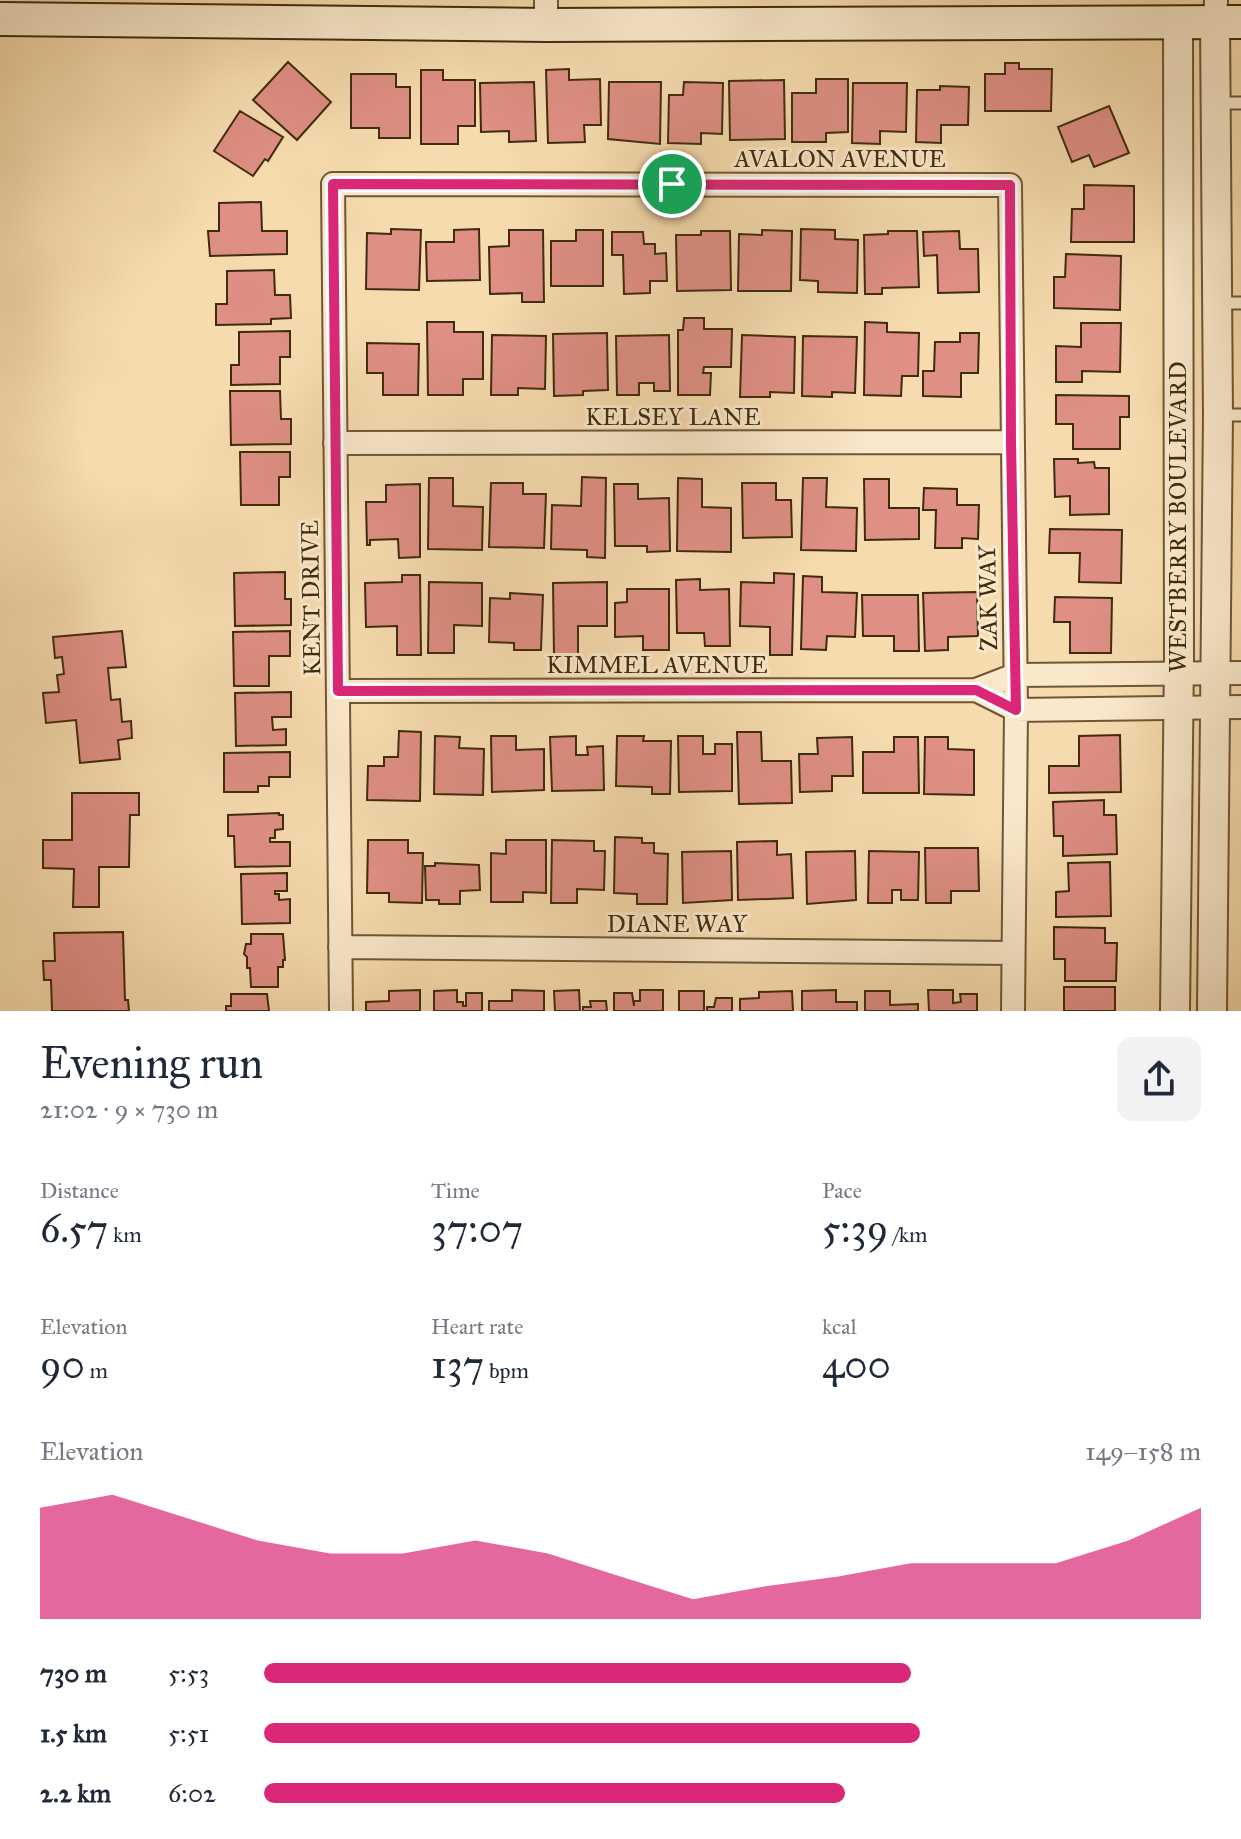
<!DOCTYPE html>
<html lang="en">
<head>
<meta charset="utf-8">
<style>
	:root { --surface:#fff; --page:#f2f2f3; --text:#1f2937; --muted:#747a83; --accent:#db2777 }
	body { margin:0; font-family:"IM FELL Great Primer",serif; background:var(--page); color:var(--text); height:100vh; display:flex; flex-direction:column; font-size:30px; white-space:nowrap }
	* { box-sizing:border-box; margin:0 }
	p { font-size:26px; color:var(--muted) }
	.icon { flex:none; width:44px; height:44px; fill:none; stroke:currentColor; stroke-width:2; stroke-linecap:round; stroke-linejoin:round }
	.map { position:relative; height:1011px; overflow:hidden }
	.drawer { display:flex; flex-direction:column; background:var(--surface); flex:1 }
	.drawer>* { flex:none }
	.pin { position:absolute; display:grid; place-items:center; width:68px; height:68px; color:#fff; margin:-34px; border:4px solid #fff; border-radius:50%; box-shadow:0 2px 8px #0007 }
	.round { display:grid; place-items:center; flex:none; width:84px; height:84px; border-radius:16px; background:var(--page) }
	.headline { display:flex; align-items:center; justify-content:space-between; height:136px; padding:0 40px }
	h1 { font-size:44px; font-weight:600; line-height:60px }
	.metrics { display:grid; grid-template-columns:repeat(3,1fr); gap:12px; height:136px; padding:8px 40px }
	.metrics div { display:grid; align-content:center }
	.metrics b { font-size:40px; font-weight:600 }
	.metrics small { font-size:22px; font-weight:400 }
	.metrics p { font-size:22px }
	.chart { height:224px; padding:16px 40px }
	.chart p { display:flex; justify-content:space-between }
	.chart svg { width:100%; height:144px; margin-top:8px; fill:var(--accent); opacity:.7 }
	ul { padding:0 40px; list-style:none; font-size:26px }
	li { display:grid; grid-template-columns:128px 96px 1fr; align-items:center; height:60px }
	li i { height:20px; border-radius:10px; background:var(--accent) }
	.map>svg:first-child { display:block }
	.building { fill:#df8f84; stroke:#412b0e; stroke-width:2 }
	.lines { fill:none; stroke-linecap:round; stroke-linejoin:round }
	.service-casing { stroke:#6e5736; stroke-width:15 }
	.minor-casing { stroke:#6e5736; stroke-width:26 }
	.tertiary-casing { stroke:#6e5736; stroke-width:32 }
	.secondary-casing { stroke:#412b0e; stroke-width:36 }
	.service { stroke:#f9e8ca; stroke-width:11 }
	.minor { stroke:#f9e8ca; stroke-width:22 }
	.tertiary { stroke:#f9e8ca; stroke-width:28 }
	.secondary { stroke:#f9e8ca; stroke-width:32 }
	.route-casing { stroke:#fff; stroke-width:16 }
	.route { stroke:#db2777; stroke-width:10 }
	.labels { text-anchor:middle; stroke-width:6; stroke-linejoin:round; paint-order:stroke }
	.street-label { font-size:24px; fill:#412b0e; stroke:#f9e8ca }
</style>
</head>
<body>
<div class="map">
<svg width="1241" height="1011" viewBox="0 0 1241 1011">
	<rect width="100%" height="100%" fill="#f6dbae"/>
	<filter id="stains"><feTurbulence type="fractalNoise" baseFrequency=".0025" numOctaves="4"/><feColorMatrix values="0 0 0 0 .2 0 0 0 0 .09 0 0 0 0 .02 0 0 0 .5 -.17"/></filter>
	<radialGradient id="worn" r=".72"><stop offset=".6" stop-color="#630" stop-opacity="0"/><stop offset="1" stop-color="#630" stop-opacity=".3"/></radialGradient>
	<path class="building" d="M288 62 331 102 297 140 253 100Z
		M1005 63H1019V69H1052L1051 111H985V74H1005Z
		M569 69V80L600 79 601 125H584L585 142 548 143 546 70Z
		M421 70H443V80H475V126H458V144H421Z
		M351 74H396V87H410V138H379V128H351Z
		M816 79H848V132L826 133V142H792V93H816Z
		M784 80 785 139 730 140 729 81Z
		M534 82 536 141 509 142V131L481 132 480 83Z
		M609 82H661L660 144 608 139Z
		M684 82 723 83 722 134 701 133V144L668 143 669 95H683Z
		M853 83H907L906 132 880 131V144L852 143Z
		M940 86 969 87 968 125H941V143L916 142 917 90H940Z
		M1109 106 1129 153 1094 167 1089 155 1072 162 1058 127Z
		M240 111 283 137 268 161 265 159 253 176 214 151Z
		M1084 185 1134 186V242H1071L1072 209H1084Z
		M261 202 262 231H287V254L210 256 208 231H219V203Z
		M391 229 421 230 419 290 366 289 367 233 391 234Z
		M479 229 480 280 427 281 426 242H454V230Z
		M801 229 835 230V239L858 240 857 293 818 292V281L800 280Z
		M509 230H543L544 302H522V293L490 294 489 247 509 246Z
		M576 230H603V286H551V241H576Z
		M762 230 792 231 791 291H738L739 234 762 235Z
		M701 231H730L731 290 677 291 676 235H701Z
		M888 231H917L919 287 882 288V294H865L864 235 888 234Z
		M959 231 960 249H978L979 292 938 293 937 255 924 256 923 232Z
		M612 232H643L644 244H655V254L666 253 667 281H650V293L624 294 623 255H612Z
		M1066 254 1121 256 1120 310 1054 308V277H1065Z
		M274 270 275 295H290L291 318 271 319V324L216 325V304H227V271Z
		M684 318H704V329H732L731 367H704L703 373H711L710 395H678V330H683Z
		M427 322H454V332H483V379H463V395H428Z
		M865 322 887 323V332L919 333 918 376H902L901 396 864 395Z
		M1081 323H1121L1120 372 1082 371V382H1056V346L1081 347Z
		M290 331V357H280V384L231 385V365H239V332Z
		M607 333 608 390 583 391V395L554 396 553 334Z
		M960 333H979L978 373H961V397L923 396V371H934L935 342H960Z
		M492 335 546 336 545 389 518 388V395H491Z
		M669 335 670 391H654V383H639V395H617L616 336Z
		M742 335 795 337 794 393 770 392V397H740Z
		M803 336 857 337 855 393 832 392V397L802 396Z
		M367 343 419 344 418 395H383V373H367Z
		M230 391H280L281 419H291V444L231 445Z
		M1056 395 1129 396V417H1120V449H1073V424H1056Z
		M240 452H290V477H279V505H241Z
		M1054 459H1078V463L1094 462 1095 468H1109V514L1070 515V496L1055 497Z
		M582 477 606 478 605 558 587 557V550L551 549 552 505 581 506Z
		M429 478H453V506L483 507 482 550 428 549Z
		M678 478 702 479V507L731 508V552L677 551Z
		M803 478H827L826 507 857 508 856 551 801 550Z
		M864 479H889V508H919V539L865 540Z
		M491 483H523V494H546L544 548 489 547Z
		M742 483H776V500H791L792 537 743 538Z
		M420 484V557L399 558 398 539 370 540V545H367L366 502H386V485Z
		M614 484H638V499L669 498 670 551 647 552V546H615Z
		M924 488 957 489V505H979L978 539 962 538V548H935L936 510H923Z
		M1050 529 1122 530 1121 583 1079 582 1080 553H1049Z
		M285 572V599H291V625L235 626 234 573Z
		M774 573 794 574 792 655H770V627L740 626 741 582 774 583Z
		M402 575H420L421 655H397V626L366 627 365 583 402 582Z
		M803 576 822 577V592L857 593 855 637 827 636 826 650 801 649Z
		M700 579V590L729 589 730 646H705L704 633H677L676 580Z
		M429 582 482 583V626L454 625V653H428Z
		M607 582V626H578V655H554L553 583Z
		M627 589H669V650H643V636L615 637V603L627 602Z
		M977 592 978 636 948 637V650L925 651 923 593Z
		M510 593 543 595 541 650H514V643L489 642 490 598 510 599Z
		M862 595H918L919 651H894V636H863Z
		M1055 597 1112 598 1111 653H1070V622H1054Z
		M122 631 126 667 108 668 111 700 120 699 122 722 131 721 132 738 118 740 120 759 80 763 76 720 46 723 43 693 59 692 57 675 64 674 62 657 55 658 53 637Z
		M290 631V656H269V686H234L233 632Z
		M291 692V717H272L273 730 286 729V745L236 746 235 693Z
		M399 731 421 732 420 801 367 800 368 766H384V757H398Z
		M737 732H761L762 761H791L792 803 739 804Z
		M1120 735 1121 792 1049 793V766H1079V736Z
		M435 736 460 737 459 748 484 749 483 795 434 794Z
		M491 736H516V750L544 749V790L492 792Z
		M576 736V755H588L587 747 603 746 604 790 552 791 550 737Z
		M617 736H644L643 741H671L670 794H652V787L616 786Z
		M678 736H703V754H715V744H732V791L679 792Z
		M852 737 853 776H832V791L800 792 799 754H818L817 738Z
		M894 737H918L919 793H863V752H894Z
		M925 737H948V749L974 750V795L924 794Z
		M290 752V777H269V786H258V792H224V753Z
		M72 793H139V815H130L129 867H99V907H73L74 869 43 868V840H72Z
		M1104 800V815H1116L1117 854 1063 856V836H1054L1053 802Z
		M279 813V815H283V829L275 830V838H270V842H290V866L235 867 234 836H228V815Z
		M615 837 642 838V843H654V853L668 854 667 904H637V894L614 893Z
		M368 840H408V853H423L422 903 389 902V893H367Z
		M506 840H546V893L523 892V902H491V853L506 854Z
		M552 840 594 841V851H605L604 890 577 889V903H551Z
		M777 841V855L791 854 793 898 738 900 737 842Z
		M925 848H978L979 891H951V903H926Z
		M731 851 732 900 683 903 682 852Z
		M855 851 856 900 807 904 806 852Z
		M869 851 919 852 918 900H901V890H892V903H868Z
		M1110 862 1111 916 1056 917V892L1069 891 1068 863Z
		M435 863 479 865 480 890 460 891V904H439V900H426L425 866H435Z
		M287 873V891H275V894H279V900L290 899V923L242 924 241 874Z
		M1054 927 1105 928V943H1117L1116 981H1065V959H1054Z
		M123 932 125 1000H128L129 1011H52L51 980H44L43 961H55L54 933Z
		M251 934H283L285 960H283V967H278V987H251L250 968H247V957L244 954 246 944H251Z
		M1064 987H1115V1011H1064Z
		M420 990V1011H366V1002L389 1001V991Z
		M457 990V1002H463V1006H466V993H482V1011H434V991Z
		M512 990 544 991V1011H489V1001H512Z
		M579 990 580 1011H555L554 991Z
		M640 990H663V1011H614V993H632L634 1006V1001H640Z
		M836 990V1002H857V1011H802V991Z
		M928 990H953V1003L961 1002 960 994H977V1011H929Z
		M679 991H704V1011H679Z
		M792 991 793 1011H740V999L759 998V992Z
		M865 991H890V1005L918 1004V1011H865Z
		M231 994H267L269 1011H226V1006H231Z
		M716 998H732V1011H707V1007H714Z
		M590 1001H606L607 1011H583V1007H591Z"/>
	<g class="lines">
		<defs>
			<path id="service" d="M1218 103H1241
				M1218 303H1241
				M1219 415H1241"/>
			<path id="minor" d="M546 0V25
				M1215 22 1216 0
				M335 443 1011 442
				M976 690 1016 710 1241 707
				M338 691 976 690 1015 675 1241 673
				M340 947 1013 953
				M341 1011 333 184 1010 185 1016 710 1013 1011"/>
			<path id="tertiary" d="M1175 1011 1179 658 1178 22
				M1212 1011 1218 415 1215 22"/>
			<path id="secondary" d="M0 19 546 25 1241 22"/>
		</defs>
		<use href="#service" class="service-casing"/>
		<use href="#minor" class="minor-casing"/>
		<use href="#tertiary" class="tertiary-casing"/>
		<use href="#secondary" class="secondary-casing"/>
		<use href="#service" class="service"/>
		<use href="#minor" class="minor"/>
		<use href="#tertiary" class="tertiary"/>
		<use href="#secondary" class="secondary"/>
	</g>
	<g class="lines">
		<defs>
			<path id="route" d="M333 184 1010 185 1011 442 1016 710 976 690 338 691Z"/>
		</defs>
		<use href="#route" class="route-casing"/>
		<use href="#route" class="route"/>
	</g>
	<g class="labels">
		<g class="street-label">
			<text x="840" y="167">AVALON AVENUE</text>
			<text x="673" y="425">KELSEY LANE</text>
			<text transform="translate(1178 517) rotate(-90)" y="8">WESTBERRY BOULEVARD</text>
			<text transform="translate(311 598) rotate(-91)" y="8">KENT DRIVE</text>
			<text transform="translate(988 598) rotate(-91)" y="8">ZAK WAY</text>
			<text x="657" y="673">KIMMEL AVENUE</text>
			<text x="677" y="932">DIANE WAY</text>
		</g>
	</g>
	<rect width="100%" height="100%" filter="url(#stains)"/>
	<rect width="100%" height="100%" fill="url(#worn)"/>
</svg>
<div class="pin" style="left:672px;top:184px;background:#1e9e55"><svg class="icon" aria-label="arrive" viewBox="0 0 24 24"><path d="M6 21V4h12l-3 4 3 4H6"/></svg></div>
</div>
<section class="drawer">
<div class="headline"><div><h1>Evening run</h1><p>21:02 · 9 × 730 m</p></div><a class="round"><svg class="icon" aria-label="share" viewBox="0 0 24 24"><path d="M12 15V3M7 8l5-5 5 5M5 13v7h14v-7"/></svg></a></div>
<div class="metrics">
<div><p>Distance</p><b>6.57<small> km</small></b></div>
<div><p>Time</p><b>37:07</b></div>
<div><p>Pace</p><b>5:39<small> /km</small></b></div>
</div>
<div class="metrics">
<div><p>Elevation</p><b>90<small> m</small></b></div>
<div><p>Heart rate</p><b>137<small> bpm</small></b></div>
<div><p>kcal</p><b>400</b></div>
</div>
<div class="chart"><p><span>Elevation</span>149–158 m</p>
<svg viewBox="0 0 160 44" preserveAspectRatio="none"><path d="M0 44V10L10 6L20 13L30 20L40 24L50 24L60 20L70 24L80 31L90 38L100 34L110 31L120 27L130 27L140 27L150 20L160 10V44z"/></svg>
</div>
<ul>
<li><b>730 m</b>5:53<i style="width:69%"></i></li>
<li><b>1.5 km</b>5:51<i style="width:70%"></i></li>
<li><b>2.2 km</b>6:02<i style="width:62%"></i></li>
</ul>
</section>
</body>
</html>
